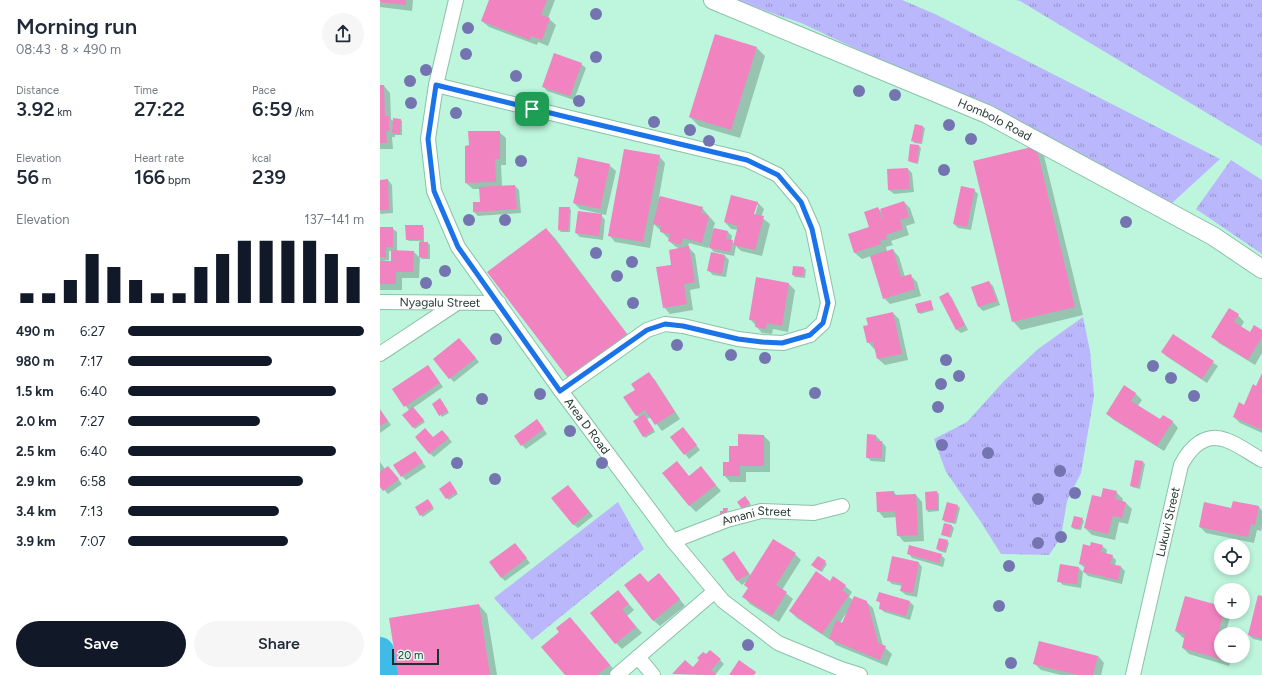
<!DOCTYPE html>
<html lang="en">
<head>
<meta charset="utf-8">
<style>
	:root { --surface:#fff; --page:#f6f6f7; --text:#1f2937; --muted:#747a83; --accent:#111827 }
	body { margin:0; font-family:Figtree,sans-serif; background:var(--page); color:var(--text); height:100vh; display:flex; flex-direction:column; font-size:15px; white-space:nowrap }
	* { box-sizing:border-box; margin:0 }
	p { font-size:13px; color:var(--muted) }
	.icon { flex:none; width:22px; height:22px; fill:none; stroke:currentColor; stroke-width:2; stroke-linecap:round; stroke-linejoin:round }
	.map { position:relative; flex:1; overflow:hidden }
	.side { display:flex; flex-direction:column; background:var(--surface); width:380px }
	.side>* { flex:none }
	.fabs { position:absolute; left:834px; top:539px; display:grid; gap:8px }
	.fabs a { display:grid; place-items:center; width:36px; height:36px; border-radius:50%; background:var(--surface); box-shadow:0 2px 6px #0003; font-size:20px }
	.scale { position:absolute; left:12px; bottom:10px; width:47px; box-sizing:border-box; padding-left:4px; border:2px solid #1d332a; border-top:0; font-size:11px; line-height:14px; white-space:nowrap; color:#1d332a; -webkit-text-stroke:3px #dcfdee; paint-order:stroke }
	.pin { position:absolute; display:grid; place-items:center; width:34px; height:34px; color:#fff; margin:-17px; border-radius:8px; box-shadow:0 2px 6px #0006 }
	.round { display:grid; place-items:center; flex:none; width:42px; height:42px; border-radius:21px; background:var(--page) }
	.overview { display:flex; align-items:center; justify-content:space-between; height:68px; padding:0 16px }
	h1 { font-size:22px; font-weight:600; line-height:30px }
	.metrics { display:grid; grid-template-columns:repeat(3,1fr); gap:6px; height:68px; padding:4px 16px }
	.metrics div { display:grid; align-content:center }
	.metrics b { font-size:20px; font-weight:600 }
	.metrics small { font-size:11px; font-weight:400 }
	.metrics p { font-size:11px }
	.chart { height:112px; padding:8px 16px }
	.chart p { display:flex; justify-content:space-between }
	.chart svg { width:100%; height:72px; margin-top:4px; stroke:var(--accent); stroke-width:6 }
	.primary-button { display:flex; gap:8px; margin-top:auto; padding:8px 16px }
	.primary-button a { flex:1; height:46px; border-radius:24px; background:var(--accent); color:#fff; font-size:16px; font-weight:600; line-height:46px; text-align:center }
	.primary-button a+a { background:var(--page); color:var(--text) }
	ul { padding:0 16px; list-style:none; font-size:13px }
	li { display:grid; grid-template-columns:64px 48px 1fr; align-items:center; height:30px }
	li i { height:10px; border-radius:5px; background:var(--accent) }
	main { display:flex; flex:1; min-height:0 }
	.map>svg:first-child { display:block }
	.grass { fill:url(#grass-tufts) }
	.shadow { fill:#0003; fill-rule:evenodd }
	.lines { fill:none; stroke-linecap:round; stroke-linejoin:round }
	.river { stroke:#40bae6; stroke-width:28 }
	.building { fill:#f283c1 }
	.minor-casing { stroke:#8ac1aa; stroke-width:16 }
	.tertiary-casing { stroke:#8ac1aa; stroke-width:20 }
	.minor { stroke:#fff; stroke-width:14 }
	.tertiary { stroke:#fff; stroke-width:18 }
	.tree { fill:#7474b1 }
	.route-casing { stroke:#fff; stroke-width:8 }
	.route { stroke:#1a73e8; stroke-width:5 }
	.labels { text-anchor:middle; stroke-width:3.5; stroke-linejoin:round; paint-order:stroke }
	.street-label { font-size:12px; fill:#1d332a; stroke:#dcfdee }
</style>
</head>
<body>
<main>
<section class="side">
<div class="overview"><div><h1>Morning run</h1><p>08:43 · 8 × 490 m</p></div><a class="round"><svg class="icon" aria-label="share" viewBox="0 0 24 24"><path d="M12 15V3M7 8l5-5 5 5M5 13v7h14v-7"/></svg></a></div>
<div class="metrics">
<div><p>Distance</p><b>3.92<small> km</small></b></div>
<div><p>Time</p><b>27:22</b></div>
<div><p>Pace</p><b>6:59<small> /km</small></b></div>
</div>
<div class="metrics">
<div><p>Elevation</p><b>56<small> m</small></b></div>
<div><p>Heart rate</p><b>166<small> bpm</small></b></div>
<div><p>kcal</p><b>239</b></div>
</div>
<div class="chart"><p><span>Elevation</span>137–141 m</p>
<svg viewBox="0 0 160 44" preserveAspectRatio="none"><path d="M5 44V38M15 44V38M25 44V30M35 44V14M45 44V22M55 44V30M65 44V38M75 44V38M85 44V22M95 44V14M105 44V6M115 44V6M125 44V6M135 44V6M145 44V14M155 44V22"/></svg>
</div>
<ul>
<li><b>490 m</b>6:27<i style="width:100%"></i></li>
<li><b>980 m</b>7:17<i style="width:61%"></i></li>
<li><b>1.5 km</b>6:40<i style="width:88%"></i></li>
<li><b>2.0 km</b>7:27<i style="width:56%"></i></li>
<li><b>2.5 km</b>6:40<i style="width:88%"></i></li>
<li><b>2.9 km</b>6:58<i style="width:74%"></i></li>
<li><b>3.4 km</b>7:13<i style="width:64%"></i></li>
<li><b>3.9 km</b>7:07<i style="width:68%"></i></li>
</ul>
<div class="primary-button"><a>Save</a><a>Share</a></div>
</section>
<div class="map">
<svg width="882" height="675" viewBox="0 0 882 675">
	<defs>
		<pattern id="grass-tufts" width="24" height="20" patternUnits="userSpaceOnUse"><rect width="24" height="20" fill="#bbb7fd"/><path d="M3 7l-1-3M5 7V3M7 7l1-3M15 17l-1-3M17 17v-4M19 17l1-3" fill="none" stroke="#9795cd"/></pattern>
	</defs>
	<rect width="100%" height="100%" fill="#bdf5dd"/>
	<path class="grass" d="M355 0H522L555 14 840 159 791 204 550 83 421 23Z
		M636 0H882V146L640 1Z
		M851 160 882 180V254L816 209Z
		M703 317 710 351 714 396 701 473 687 501 681 537 669 555 621 554 599 519 566 472 554 439 587 422 624 381 658 349Z
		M238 502 264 549 152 640 114 598Z"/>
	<path class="shadow" d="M0 0H33L32 11 0 7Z
		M110 0H175L168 18 176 25 168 46 158 42 157 45 109 27 102 21Z
		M377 48 385 56 360 138 319 126 310 117Z
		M201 64 206 68 194 100 167 91 163 86Z
		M0 86H4L10 93 11 119 14 122 20 120 22 121V135H15V137H12L13 149H0Z
		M543 127 545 128 542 144 534 143 533 141Z
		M119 132 126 138V165H121L122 187 135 186 139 190 141 213 98 216 94 212 101 203 100 189H93L86 183 90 146Z
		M531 145 539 146 541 148 538 164 530 162 529 161Z
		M655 147 664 156 703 315 641 330 633 321Z
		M279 156 285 163 279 197 322 208 335 223 333 229 348 232 352 236 351 241 355 244 358 230 351 229 345 222 377 202 384 209 381 217 390 224 382 256 361 251 356 246 354 256 334 252 329 246 328 248 309 243 308 247 315 254 320 288 310 290 313 310 290 314 284 307 292 265 301 249 296 247 289 241 290 238H288L274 224 270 248 235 242 229 235ZM376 205H378L374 219H372Z
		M229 165 236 171 226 215 200 209 194 203 199 180 195 176Z
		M528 169 532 173 534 192 514 194 509 190Z
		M8 180 12 185 13 213 0 214V181Z
		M594 190 598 194 591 230 578 228 574 224Z
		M524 202 530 208 535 223 526 226 529 235 511 241 513 245 506 247 507 252 513 250 519 257 525 277 531 276 537 282 541 296 510 304 504 298 491 256 482 259 475 253 469 234 490 227 498 208 503 214Z
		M189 208 191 210 190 232H181L179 230Z
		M221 215 225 220 223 240 200 237 196 233Z
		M42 226 44 228V243H48L50 245V259H42L40 257 39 278H22V290H0V228H12L17 232V251L34 252 40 258V241H29L27 239ZM9 251H12V262H2V261L9 260Z
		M166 229 175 238 254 343 197 386Z
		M332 254 345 256 349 260 346 277 333 275 328 270Z
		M424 268 426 270 425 278 415 277 413 275Z
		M609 282 613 286 620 305 603 311 599 307 592 288Z
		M409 284 415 290 408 332 393 329 392 334 382 333 371 320Z
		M568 293 572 298 588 330 581 333 576 329Z
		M550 301 554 310 540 314 539 312Z
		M513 313 519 319 528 360 505 365 498 359 496 348 494 349 488 342Z
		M858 315 864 322 861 327 871 333 882 331V353L875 365 839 343 833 337Z
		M793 335 838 366 827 383 786 356 782 351Z
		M83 343 99 362 74 382 70 378Z
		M48 366 63 387 33 408 45 422 35 429 24 415 29 410 13 390Z
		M269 374 275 380 300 419 282 431 271 417 267 419 275 432 265 438 264 436 259 418 257 415 256 390Z
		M882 376V433L860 423 854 417 865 406 877 387Z
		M755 393 762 400 757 407 780 421H792L798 428 784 451 734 420 727 414Z
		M62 401 69 413 62 417 53 404Z
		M0 409 11 425 0 433Z
		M160 424 167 434 146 449 142 445Z
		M307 433 320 450 309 459 292 437Z
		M66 435 72 442 54 457 49 453 53 438Z
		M384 436 390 442V472H366V482H350L344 475 359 447Z
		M496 436 500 440V442H502L506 447 505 462 491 461 487 457Z
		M35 452 46 467 26 480 22 476Z
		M756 461 763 462 765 464 760 489 752 487 751 485Z
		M0 462 5 469 12 471 22 484 8 494 0 485Z
		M321 468 341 491 316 512 309 505 310 477Z
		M71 485 78 494 69 500 60 489Z
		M192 490 213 516 198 528 193 524Z
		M514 492 517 496 536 495 542 502 544 541 524 542 518 535 517 517 504 518 498 511Z
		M557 492 559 494V511L548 512 547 510Z
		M736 492 743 499 742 502 746 503 752 509 748 524 739 522 735 540 712 535 705 528 721 498Z
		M366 499 371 505 365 510 363 508Z
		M50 502 54 509 43 517 41 515Z
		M578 506 580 508 576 524 565 522 564 520Z
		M879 507 882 511V527L881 531 877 530 874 543 826 533 820 527 852 509Z
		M702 519 704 521 701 530 694 529 692 527Z
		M565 524 572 526 574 528 571 538 562 534Z
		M567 541 569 543 566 553 559 551 557 549Z
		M135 544 150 563 125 581 121 577Z
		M722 546 727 550 726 555 732 556 736 560 735 566 741 567 745 571 742 584 708 576 704 572 705 568 700 564 710 547Z
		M354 552 371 576 415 554 421 560 402 590 413 599 399 622 370 604 364 597 369 589 368 580 362 585 358 581Z
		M528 553 561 555 565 559 563 567 532 558Z
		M438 557 447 564 442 572 434 567Z
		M538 562 542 567 537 597 526 595 521 591 522 586 512 584 508 580Z
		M681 565 699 568 703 572 701 588 683 585 679 581Z
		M453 578 465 586 472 592 469 597 473 600 486 602 493 608 503 646 512 654 507 666 456 645 450 638 449 639 417 618 410 611 450 582ZM466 613 463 624 460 623Z
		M285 581 305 606 280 626 273 620 268 583Z
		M238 592 254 610 247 616 262 633 242 649 236 643Z
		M500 593 530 602 534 606 530 620 504 612 500 608 501 604 497 600Z
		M882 597V641L873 639 869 635Z
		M99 605 107 614 117 675H19Z
		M841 607V612H848L851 614 845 634H841V656H852L849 666 809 654 803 648 805 638H803L796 631Z
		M196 624 235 671 231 675H186L180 632Z
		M718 656 724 663 721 675H681L661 670 654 663Z
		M340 660 344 664 335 675 294 674 305 662 313 668Z"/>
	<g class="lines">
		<path class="river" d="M0 651 6 675"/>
	</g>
	<path class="building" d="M0 0H26V5L0 2Z
		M109 0H167L161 15 170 18 162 40 151 36 150 40 101 21Z
		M335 34 377 47 351 130 309 117Z
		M174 53 202 63 190 96 162 87Z
		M0 85H4L5 116H9V131H6L7 143H0Z
		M13 118 21 119 20 134 12 133Z
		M535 124 543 126 541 143 531 141Z
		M88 131H120V159H115L116 182 85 183V146L89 145Z
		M530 144 539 145 537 163 528 161Z
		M656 146 695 307 632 322 593 161Z
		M244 149 280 155 263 242 228 236Z
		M198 157 230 164 220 209 193 203 199 177 194 176Z
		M528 168 530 189 508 190 507 169Z
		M8 179 9 210H0V180Z
		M135 185 137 209 93 212V202H100L99 187Z
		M581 186 595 189 587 227 573 224Z
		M351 195 378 202 374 214 384 216 375 250 353 245 358 226 344 222Z
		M280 196 323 207 321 213 329 216 322 243 303 238 301 245 288 241 290 234 280 232 281 226 273 224Z
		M524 201 529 217 520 220 523 229 506 235 507 239 500 241 501 244 474 253 468 234 489 227 484 212 498 207 502 218 503 217 500 209Z
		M179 207H190L188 231 178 230Z
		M198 211 222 214 219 236 195 233Z
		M25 225H43V240H26Z
		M0 227H13V247H6V257H0Z
		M166 228 247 334 188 378 107 272Z
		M334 228 348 231 346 239 353 240 350 252 329 248Z
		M39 242H48V258L39 257Z
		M309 246 315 282 304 284 307 304 283 308 276 267 291 265 289 250Z
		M513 249 521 277 531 274 535 289 503 299 490 256Z
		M11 250 34 251 33 272H16V284H0V261H11Z
		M331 252 345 255 342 274 327 271Z
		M413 266 424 267 423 276 412 275Z
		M376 277 409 283 402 326 387 323 386 329 375 327 376 321 369 320Z
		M609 281 617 301 598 307 591 287Z
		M568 292 585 325 576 330 559 297Z
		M551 300 553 309 538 313 535 304Z
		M849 308 859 314 854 322 870 332 874 325 882 330V337L868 360 831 337Z
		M513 312 522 354 497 359 493 342 487 343 483 326 488 325 486 318Z
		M793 334 834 361 822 379 781 352Z
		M79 338 96 358 69 379 53 359Z
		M48 365 60 383 24 407 12 389Z
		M269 372 295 412 275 425 265 410 256 416 243 397 255 390 251 384Z
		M882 373V430L853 417 859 402 864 405 873 384 876 386Z
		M744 385 756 393 751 401 780 419 783 415 793 421 777 446 726 414Z
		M60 398 68 411 59 416 52 404Z
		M33 407 44 420 33 428 22 415Z
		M0 410 8 421 0 426Z
		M264 414 274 430 263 437 253 421Z
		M157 419 164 429 141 446 134 436Z
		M303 427 317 445 304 455 290 437Z
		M45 428 53 437 62 430 69 438 49 454 35 437Z
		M358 434 384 435V466H360V476H343V462H349V446H358Z
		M487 434 496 435V441H502V458H486Z
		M35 451 43 462 21 477 13 465Z
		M755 460 763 461 758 487 750 486Z
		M297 461 309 476 321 466 336 485 309 506 282 473Z
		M8 466 19 479 3 491 0 487V472Z
		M70 481 77 492 66 499 59 489Z
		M188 485 209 512 193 525 171 498Z
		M723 488 737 491 735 499 746 502 742 518 733 516 728 534 704 528 712 495 721 497Z
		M514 491V495L536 494 538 535 517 536 515 511 497 512 496 492Z
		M557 491 558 510H546L545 492Z
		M365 496 370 503 362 509 357 502Z
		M48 499 53 507 40 516 35 507Z
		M853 501 879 506 875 525 871 524 868 537 819 527 824 502 851 508Z
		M567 502 578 505 574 523 562 520Z
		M343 508H348L347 515 340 514V511H343Z
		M694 516 703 518 699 529 691 527Z
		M564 523 572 525 569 537 561 535Z
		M559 538 568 540 565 551 556 549Z
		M393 539 416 553 396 585 407 592 392 616 362 597 368 588 364 585Z
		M711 542 723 545 721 552 733 555 730 564 741 566 738 580 703 572 705 565 699 564 703 544 710 546Z
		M135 543 147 558 121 578 109 562Z
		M529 545 562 554 559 563 527 554Z
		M354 551 369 574 357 581 342 559Z
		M438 556 446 561 440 571 431 565Z
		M512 556 539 562 533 593 520 591 522 583 507 581Z
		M680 564 699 567 697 584 677 582Z
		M436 571 450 581 453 576 466 585 462 591 469 595 442 634 409 611Z
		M260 573 268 582 279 573 300 599 273 621 244 585Z
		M238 590 249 604 242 609 256 627 235 644 210 613Z
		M499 592 530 601 526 616 499 609 500 602 496 601Z
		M878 595 882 596V639L868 635Z
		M474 596 487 601 498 643 506 646 500 660 449 639 456 620 462 623Z
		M805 596 841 606V612H844L837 637 841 638V656H844L843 660 802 648 805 634 795 631Z
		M99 604 110 675H18L9 618Z
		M190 617 230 665 217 675H185L161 647 179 632 176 628Z
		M659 641 718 656 713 675H698L653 664Z
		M330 650 341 659 331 670 336 674 335 675 292 674 305 660 313 667 319 660 317 658 323 652 326 654Z
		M359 660 376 672 374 675H349Z"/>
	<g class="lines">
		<defs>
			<g id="minor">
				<path id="s1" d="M76 0 56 85 48 139 54 191 78 247 181 391 293 541 343 601 398 643 461 669 480 675"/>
				<path d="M56 85 199 120 367 160 398 175 421 202 433 229 448 303 443 323 430 335 403 343 382 342 358 339 303 326 285 324 267 330 181 391"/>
				<path id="s2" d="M0 302 119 303"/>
				<path d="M0 354 77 303"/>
				<path id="s3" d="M293 541 347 520 381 511 434 513 462 506"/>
				<path d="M258 657 273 675"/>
				<path d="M237 675 335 591"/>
				<path id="s4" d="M753 675 801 465C810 448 825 432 846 440 858 444 871 454 882 460"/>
			</g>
			<g id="tertiary">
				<path id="s5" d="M333 0 607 114 833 236 882 269"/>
			</g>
		</defs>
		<use href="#minor" class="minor-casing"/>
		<use href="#tertiary" class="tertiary-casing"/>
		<use href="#minor" class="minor"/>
		<use href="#tertiary" class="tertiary"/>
	</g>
	<g class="tree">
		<circle cx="216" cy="14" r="6"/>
		<circle cx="88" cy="28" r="6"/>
		<circle cx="86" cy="54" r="6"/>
		<circle cx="216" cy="57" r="6"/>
		<circle cx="46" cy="70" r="6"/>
		<circle cx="136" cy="76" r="6"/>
		<circle cx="30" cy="81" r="6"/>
		<circle cx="479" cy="91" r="6"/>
		<circle cx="515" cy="95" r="6"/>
		<circle cx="199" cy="101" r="6"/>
		<circle cx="31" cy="103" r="6"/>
		<circle cx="76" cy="113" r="6"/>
		<circle cx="274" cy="122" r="6"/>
		<circle cx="569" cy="125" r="6"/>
		<circle cx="310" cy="130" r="6"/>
		<circle cx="591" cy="139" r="6"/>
		<circle cx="329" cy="141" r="6"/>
		<circle cx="141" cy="161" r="6"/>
		<circle cx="564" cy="170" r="6"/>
		<circle cx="89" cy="220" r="6"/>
		<circle cx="125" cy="220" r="6"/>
		<circle cx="746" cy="222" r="6"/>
		<circle cx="216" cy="253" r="6"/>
		<circle cx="252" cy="262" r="6"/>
		<circle cx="65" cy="271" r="6"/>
		<circle cx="237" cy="276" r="6"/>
		<circle cx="46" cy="283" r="6"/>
		<circle cx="253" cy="303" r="6"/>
		<circle cx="116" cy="339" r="6"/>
		<circle cx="297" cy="345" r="6"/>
		<circle cx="351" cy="355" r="6"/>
		<circle cx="385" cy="358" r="6"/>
		<circle cx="566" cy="360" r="6"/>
		<circle cx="773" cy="366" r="6"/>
		<circle cx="579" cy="376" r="6"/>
		<circle cx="791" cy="378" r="6"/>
		<circle cx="561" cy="384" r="6"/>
		<circle cx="435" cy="393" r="6"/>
		<circle cx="160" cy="394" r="6"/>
		<circle cx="814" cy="396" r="6"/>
		<circle cx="102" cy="399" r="6"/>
		<circle cx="558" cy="407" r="6"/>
		<circle cx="190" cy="431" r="6"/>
		<circle cx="562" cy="445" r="6"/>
		<circle cx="608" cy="453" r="6"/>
		<circle cx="77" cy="463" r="6"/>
		<circle cx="222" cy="463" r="6"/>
		<circle cx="680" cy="471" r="6"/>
		<circle cx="115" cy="479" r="6"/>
		<circle cx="695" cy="493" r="6"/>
		<circle cx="658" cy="499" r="6"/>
		<circle cx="681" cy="537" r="6"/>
		<circle cx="658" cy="543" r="6"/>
		<circle cx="629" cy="566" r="6"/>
		<circle cx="619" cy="606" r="6"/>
		<circle cx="368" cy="645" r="6"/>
		<circle cx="631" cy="663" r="6"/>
	</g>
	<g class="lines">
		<defs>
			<path id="route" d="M56 85 199 120 367 160 398 175 421 202 432 229 448 303 443 323 430 335 402 343 382 342 358 339 303 326 285 324 267 330 180 391 78 247 54 191 48 139Z"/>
		</defs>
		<use href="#route" class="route-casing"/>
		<use href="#route" class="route"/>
	</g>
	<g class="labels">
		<g class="street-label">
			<text dy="4" stroke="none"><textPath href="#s5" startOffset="306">Hombolo Road</textPath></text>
			<text dy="4" stroke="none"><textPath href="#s2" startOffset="60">Nyagalu Street</textPath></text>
			<text dy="4" stroke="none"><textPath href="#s1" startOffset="476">Area D Road</textPath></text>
			<text dy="4" stroke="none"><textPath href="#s3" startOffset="88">Amani Street</textPath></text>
			<text dy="4" stroke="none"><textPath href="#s4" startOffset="157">Lukuvi Street</textPath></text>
		</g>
	</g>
</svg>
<div class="fabs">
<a><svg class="icon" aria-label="locate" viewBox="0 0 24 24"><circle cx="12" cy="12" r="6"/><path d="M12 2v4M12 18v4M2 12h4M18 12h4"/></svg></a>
<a>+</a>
<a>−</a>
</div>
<div class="scale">20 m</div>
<div class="pin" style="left:152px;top:109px;background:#1e9e55"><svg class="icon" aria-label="arrive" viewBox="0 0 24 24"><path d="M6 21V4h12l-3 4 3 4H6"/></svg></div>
</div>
</main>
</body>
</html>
